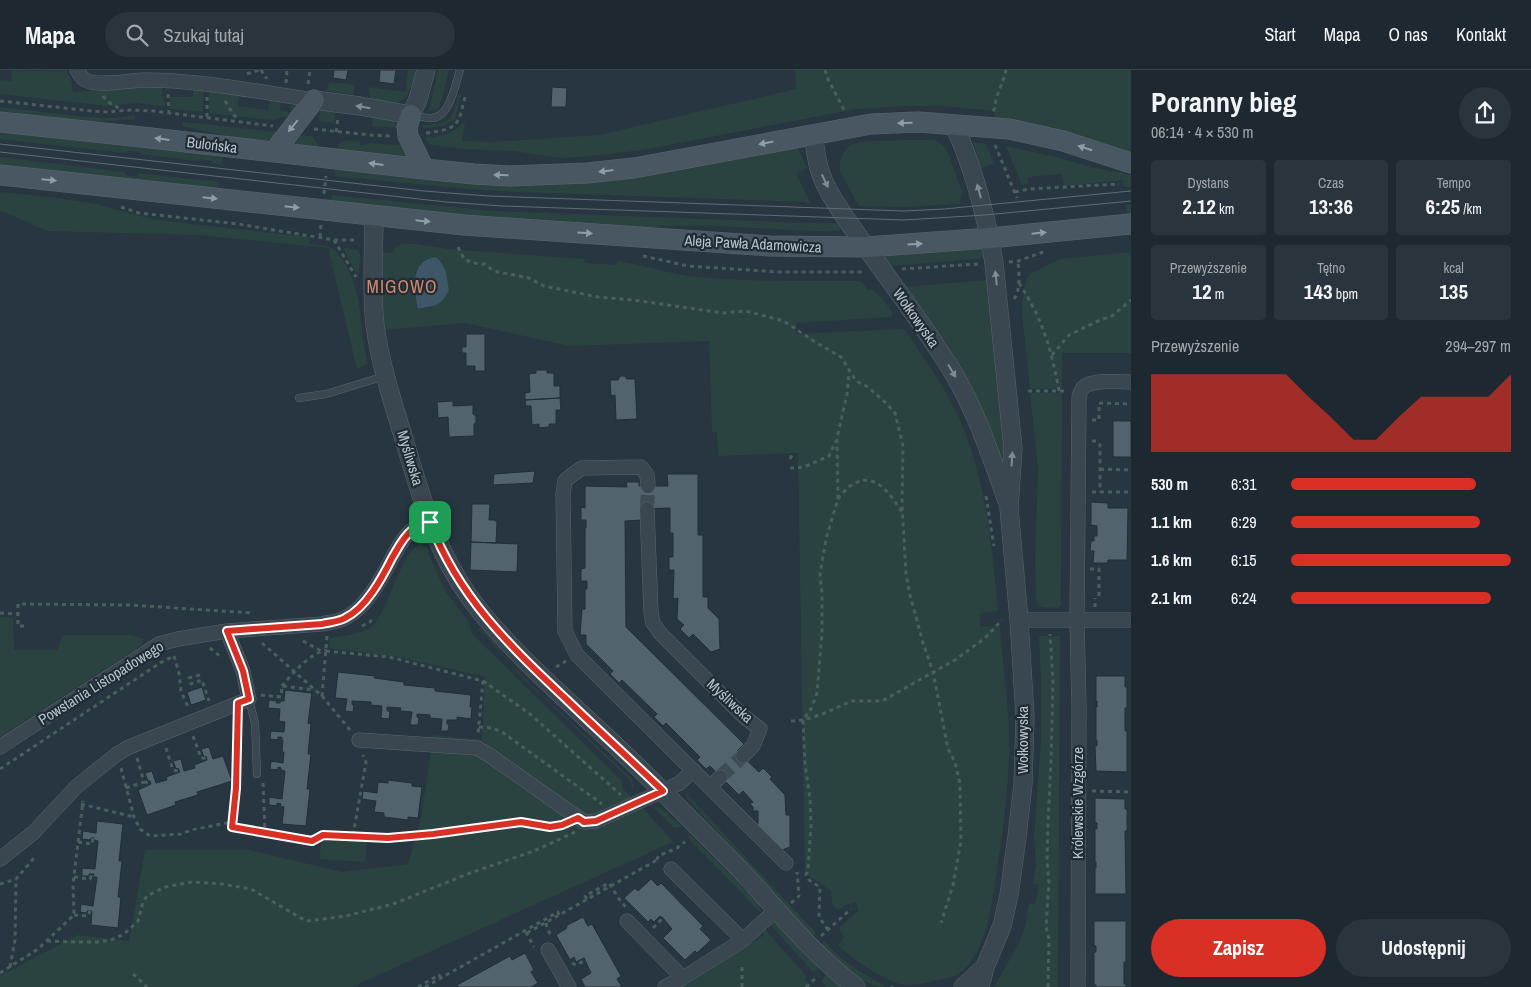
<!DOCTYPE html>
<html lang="pl">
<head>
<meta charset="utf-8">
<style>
	:root { --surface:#1d2830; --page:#2a343c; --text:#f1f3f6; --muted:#a0a6ab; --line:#3b444c; --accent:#d93025 }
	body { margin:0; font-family:"Archivo Narrow",sans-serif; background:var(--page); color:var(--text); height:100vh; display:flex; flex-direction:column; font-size:19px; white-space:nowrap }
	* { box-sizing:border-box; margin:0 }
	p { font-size:16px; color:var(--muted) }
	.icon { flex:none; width:28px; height:28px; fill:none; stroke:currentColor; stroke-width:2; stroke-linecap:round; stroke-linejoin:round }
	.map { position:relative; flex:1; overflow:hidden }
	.drawer { display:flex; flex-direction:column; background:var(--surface); width:400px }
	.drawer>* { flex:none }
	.pin { position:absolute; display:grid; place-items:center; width:42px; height:42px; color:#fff; margin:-21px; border-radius:10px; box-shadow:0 2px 8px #0006 }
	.round { display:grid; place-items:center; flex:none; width:52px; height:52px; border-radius:26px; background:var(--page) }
	.summary { display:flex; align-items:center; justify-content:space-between; height:85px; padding:0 20px }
	h1 { font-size:28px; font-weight:700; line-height:38px }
	.stats { display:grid; grid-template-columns:repeat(3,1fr); gap:8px; height:85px; padding:5px 20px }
	.stats div { display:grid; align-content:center; border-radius:5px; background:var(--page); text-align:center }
	.stats b { font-size:21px; font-weight:700 }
	.stats small { font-size:14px; font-weight:400 }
	.stats p { font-size:14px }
	.chart { height:140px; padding:10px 20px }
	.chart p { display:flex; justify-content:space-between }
	.chart svg { width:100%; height:90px; margin-top:5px; fill:var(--accent); opacity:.7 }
	.button { display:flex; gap:10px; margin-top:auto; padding:10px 20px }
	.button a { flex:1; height:58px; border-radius:30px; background:var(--accent); color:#fff; font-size:20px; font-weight:700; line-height:58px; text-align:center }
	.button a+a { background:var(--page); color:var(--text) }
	ul { padding:0 20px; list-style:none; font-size:16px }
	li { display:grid; grid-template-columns:80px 60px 1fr; align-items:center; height:38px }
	li i { height:12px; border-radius:6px; background:var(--accent) }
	header { display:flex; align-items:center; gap:30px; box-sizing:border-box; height:70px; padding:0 25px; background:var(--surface); border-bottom:1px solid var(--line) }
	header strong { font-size:24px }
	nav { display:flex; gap:28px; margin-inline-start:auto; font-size:18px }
	.search { width:350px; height:45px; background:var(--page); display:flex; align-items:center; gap:12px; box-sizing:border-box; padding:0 18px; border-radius:28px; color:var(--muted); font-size:19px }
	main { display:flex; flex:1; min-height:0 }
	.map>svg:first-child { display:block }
	.green { fill:#2a4341; fill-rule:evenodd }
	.water { fill:#3d5768 }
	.building { fill:#52636d; stroke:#222e37 }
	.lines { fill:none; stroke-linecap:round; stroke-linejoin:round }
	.minor-tunnel { stroke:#3d4b55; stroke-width:14; stroke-dasharray:14 7; stroke-linecap:butt }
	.service-casing { stroke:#59656d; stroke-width:8 }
	.minor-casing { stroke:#59656d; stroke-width:15 }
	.tertiary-casing { stroke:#59656d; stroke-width:19 }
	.secondary-casing { stroke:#59656d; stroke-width:21 }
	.path { stroke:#495f5e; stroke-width:3; stroke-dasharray:4 4; stroke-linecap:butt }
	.service { stroke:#3b4750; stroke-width:7 }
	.minor { stroke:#3b4750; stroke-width:14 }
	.tertiary { stroke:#3b4750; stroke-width:18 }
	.secondary { stroke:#495763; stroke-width:20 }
	.tram { stroke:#5d6c77; stroke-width:1 }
	.oneway { fill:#7f8b93 }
	.oneway2 { fill:#909da6 }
	.route-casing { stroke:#fff; stroke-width:10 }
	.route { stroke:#d93025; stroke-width:6 }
	.labels { text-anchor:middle; stroke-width:4.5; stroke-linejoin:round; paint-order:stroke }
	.street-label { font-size:15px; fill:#b7c2ca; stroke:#202c35 }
	.quarter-label { font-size:18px; letter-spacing:1px; fill:#d3866a; stroke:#202c35 }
</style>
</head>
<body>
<header>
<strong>Mapa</strong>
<div class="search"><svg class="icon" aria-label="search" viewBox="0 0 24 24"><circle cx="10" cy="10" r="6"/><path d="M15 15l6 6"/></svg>Szukaj tutaj</div>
<nav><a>Start</a><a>Mapa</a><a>O nas</a><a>Kontakt</a></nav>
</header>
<main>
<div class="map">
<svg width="1131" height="917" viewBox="0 0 1131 917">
	<rect width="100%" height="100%" fill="#273640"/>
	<path class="green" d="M12 0 34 1 66 0 71 9 73 22 162 16V27H164L165 37 138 33 107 36 0 24V10L11 11Z
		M408 0H418L406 28 395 34 372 31 369 23V17L405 22Z
		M438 0H449C446 9 442 34 437 40L429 41Z
		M795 0H1131V85L994 48 995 41 943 36H905L856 39 643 80 583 87 562 88 514 81 463 79 432 75 425 70 426 68C442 66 452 64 465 52L462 71 491 72 599 65 796 19Z
		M329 12 355 15 353 25 327 21Z
		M193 16 202 19 204 23 203 42 170 39V27H193Z
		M209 19 239 24 238 36 268 40 269 33 273 29 281 30 280 41 290 42 291 35C294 33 297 33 299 36L291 47H284L271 50 209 43Z
		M458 24 461 25 455 49 443 56 423 58V55C451 53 452 52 458 24Z
		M0 37 87 47 114 48 135 45V49L90 52 0 41Z
		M328 38H336L334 53 319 51 320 40Z
		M374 45C384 47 393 49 399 58L372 56Z
		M183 52 279 62 268 71H262L239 69 182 56Z
		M0 62 223 86 222 93 220 94 212 93V91L198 89 197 91 140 84V82L127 81 126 83 0 69Z
		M296 65 312 66 317 73 319 78 290 75Z
		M345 70 360 72V75H366L367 73 400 75 406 86 337 79 340 72Z
		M904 70H932L937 71 946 78 962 122 960 134 904 137 859 136 840 102C838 90 844 76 856 73 869 70 890 71 904 70Z
		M973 72 986 74 994 94 981 98Z
		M797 76 807 98 796 104 811 134H806L805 132 518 122 467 119 334 106 335 98 520 115 568 114 603 111Z
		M1006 76 1056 87 1091 97 1131 105V117H1124L1123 110 1064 116 1062 104 1028 107V114L1022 115Z
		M0 87 125 102V105L137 107 138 103 220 112 219 119 0 95Z
		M0 122 50 127 96 134 148 148 174 152 309 167 310 174C317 175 326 175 332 178 337 180 339 186 342 190 365 222 358 258 368 294L357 299 328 178 198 165 47 161 0 140Z
		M332 125 493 141 807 153H839L841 160C826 163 806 160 791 160 742 158 694 152 645 158L467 146 331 132Z
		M1126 135H1131V145L1034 155 1033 153 1127 143Z
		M402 174H417L448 179 584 189 585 193 617 195V191C642 194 665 203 689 206 745 212 802 211 858 211L862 212 868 220 872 219 881 227 893 243 891 247 796 253V264L899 259 905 260C924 289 945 317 959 348 986 409 992 475 998 539L997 541 980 543V557L998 556 1000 558C1003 594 1008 629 1009 665 1010 727 999 788 989 849 983 869 974 900 951 907 937 910 920 916 905 915 889 914 849 887 838 875L844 867 839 858 859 840 856 832C848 832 844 839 836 839L832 833 831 821 805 803 798 383 718 386 717 362H712L709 271 570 276 465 253 385 260 382 221 383 182 393 183 396 177ZM422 194 443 196 449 220 433 237 418 239 415 225V202Z
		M343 178 358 180 360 184 359 208Z
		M984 178 986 188 889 196 884 188V186L887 185Z
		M1131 182V283H1062V319H1030L1022 244V233L1026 210 1030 204 1060 189Z
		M988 210 1005 378 1003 385H999L903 217Z
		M1030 323H1062L1061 536 1058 538 1042 537 1036 532 1035 489 1038 399Z
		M421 474 427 477 429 482 428 483 446 522 469 552 472 564 621 710 623 719 645 740 673 772 352 917H0V906L78 865 129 871 145 780H250L342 802 408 794 421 749 433 665 482 670 485 607 399 587 329 578 330 568C341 566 363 564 371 557 388 544 401 479 421 474Z
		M0 547 13 548 14 580H57L63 565H131L144 569 142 575 0 667Z
		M480 557 511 593 542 625 630 707 633 714V722L631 712 629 709 524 609 482 562 479 559Z
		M1039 566H1060L1058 917H994L1019 873 1025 858 1029 833 1035 834 1039 815 1033 813 1036 795 1034 768 1041 671V612Z
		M685 722 816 863 813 865 810 864 687 728Z
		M652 736 661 738 682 757 674 758Z
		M689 764 754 828 760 836 761 843 690 770 688 767Z
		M321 766 367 769 365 792 320 789Z
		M775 853 778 854 806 886 819 898 814 903 770 854Z
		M765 859 807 907 805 910 811 917H684L764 865 762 862Z
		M824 871C843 892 858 901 882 914L885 917C862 917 835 890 821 874Z
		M826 905 841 917H826L821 911Z"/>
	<path class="water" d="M435 187C446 193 447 208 449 220 440 238 435 235 418 239 414 219 409 192 435 187Z"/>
	<path class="building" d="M334 0H348L346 10 333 8Z
		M380 0H396L394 14 379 12Z
		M522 0H567V1H522Z
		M552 17 567 18 566 37H551Z
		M466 264H485V301H475V296H466V283H462V277H466Z
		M536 300H547V303H554V316H560V328L525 330V323L530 322 529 304 536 303Z
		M620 306H625L627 309H635L637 349 616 350 615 325 611 326 610 310H618Z
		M560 328 561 340H556V354H549V357L539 358V354L532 355 531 336H526L525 330Z
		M453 331V336L473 335V344L476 346V352L474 354V366L449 367 448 347 438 348 437 332Z
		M1113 351H1131V387H1113Z
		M535 401 533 413 493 415 494 404Z
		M667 404H698V465H703V527H708V538L719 549 720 579 711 582 693 564 689 568 680 559 684 555 677 549 678 528 673 529 674 500H669V487H673V463H670V438L641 439V450L625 451 626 557 744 674 737 681 759 702 763 698 772 707 770 709 785 725 786 745H790V777L782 780 758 756V741H753V737L750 734 753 732 743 721 739 725 710 696 706 699 697 690 700 687 666 653 663 656 654 647 657 644 622 610 619 613 610 604 613 601 586 574V565H580L582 539H585V519H587V511H581V499L585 498V458H586V450H581V437L585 438V416L627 417 626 412H639V416H668Z
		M1091 432 1108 433V438H1128L1127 490H1108L1107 493H1093L1094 481H1090L1091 471H1094V466H1097V456L1091 455Z
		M472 434H490L489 450H495L497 453 496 473 471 472Z
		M471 472 518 474 517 502 470 500Z
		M338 602 375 606 374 608 404 612V615L435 618V621L471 625 470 637H472L471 649 457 647V650H447V654H449L448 661H441L442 649 430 648V645L417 644V647L419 648 418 655H410L412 642 400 641 401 638 387 637V641H390L389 649 381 648 382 636 371 635V632L352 631V635H354L353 642 345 641 347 629 335 628Z
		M1096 606H1125V617H1127V638H1125V661H1127V702L1096 701 1095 676H1097V670H1096V637H1097V631H1096Z
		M202 617 206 630 191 635 187 622Z
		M285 620 312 623 308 653 311 654 308 684H311L307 719H310L306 756 282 754 284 737 280 736 281 734 277 733V736L269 735V727L282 729 285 701 281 700V698L278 697V700L270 699 271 691 283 693 284 682H282L283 670H282V667H278V670L270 669 271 661 284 662 285 652 279 651 280 639 268 638 269 630 277 631 276 633H280V631H284Z
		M209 677 213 689 223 686 232 711 197 722 198 725 175 732 176 735 147 745 138 720 151 714 150 711H148L145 703 152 701 156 713 167 710 166 707 180 702 178 698 176 699 173 691 181 689 184 701 195 698 194 695 207 690 206 686 204 687 201 679Z
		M388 710 412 713V716L422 717 418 748 408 747V750L384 747V743L374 742 376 731 362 729 363 721 377 723 378 712 388 713Z
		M1095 728 1125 729V739H1127V761H1125L1126 824H1095V798H1096V792H1095V759H1097V753H1095Z
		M97 751 123 754 119 791H122L118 827H121L118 858 91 855 92 841H87V843L80 842 81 834 93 836 97 807H93L94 804H89V806H82V798L95 799 98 771 94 770V768H91L90 770 82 769 83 761 96 763Z
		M651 809 658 816 661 813 703 856 700 859 711 870 697 883 695 881 685 890 663 868 672 859 663 848 660 846 654 852 651 849 648 852 624 828 635 818 638 821Z
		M583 847 588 856 592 854 621 906 617 909 622 917H585L581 909 591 903 584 888 576 892 574 887 570 890 556 865 567 858 566 856Z
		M1094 851H1126V892H1124V914H1126V917H1096V915H1094V882H1096V876H1094Z
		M525 883 534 900 531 902 538 913 531 917H458L457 915 510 886 512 890Z"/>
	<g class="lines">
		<path class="minor-tunnel" d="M647 439 648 416
			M720 707 743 686"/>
		<defs>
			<path id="service" d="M411 45C418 46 425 48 431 48 450 48 455 15 460 0
				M299 328 326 324 385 306
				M249 629 255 653 257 704"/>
			<path id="minor" d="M77 0C79 3 81 7 84 9 95 18 130 10 144 10 201 10 258 22 314 30
				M648 416 647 405 641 397 582 398 572 405 565 411 563 424 565 561 577 585 786 793
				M647 439 651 543 653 553 660 563 742 645 760 659 753 676 743 686
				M1019 550H1131
				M359 670 477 678 489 685 584 752 596 751 663 721 680 713 693 700
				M0 677 159 574 178 569 227 561 322 554C330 552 338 552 345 548 366 538 382 508 392 488 398 478 403 467 412 460 418 456 424 454 430 452
				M710 717 720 707
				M0 789 33 763 76 717 117 684 129 677 249 629 243 601 227 561
				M671 799 743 870
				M627 851 683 908
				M548 880 569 917
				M665 917 683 908 743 870 776 840
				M1078 917 1079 637 1077 550 1079 328C1080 324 1080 320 1084 317 1093 309 1119 312 1131 312"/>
			<path id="tertiary" d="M314 30 360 36 411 45 418 29 426 0
				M954 55C974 99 986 144 994 193L1013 378 1009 438 1019 550 1025 646 1023 714 1017 767 1009 825 1002 856 985 897 980 917
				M813 64C815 75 816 87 819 98 825 121 847 150 861 170 891 213 925 256 952 301 977 342 991 387 1007 431
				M374 146C374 182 371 219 375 255 380 293 392 330 403 366 420 423 435 480 470 528 496 563 527 593 558 622 596 658 636 693 672 731 698 757 724 783 749 809 783 847 815 886 856 917
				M963 917 985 897"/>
			<path id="secondary" d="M411 45 407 57 408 66 424 99
				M0 52 151 68 424 99 474 104 509 106 587 103 634 98 871 54 918 52 1009 59 1063 71 1131 93
				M274 82 314 30
				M0 105 464 155 770 176 866 177 990 168 1131 154"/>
		</defs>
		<use href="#service" class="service-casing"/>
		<use href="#minor" class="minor-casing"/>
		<use href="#tertiary" class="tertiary-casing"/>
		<use href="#secondary" class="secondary-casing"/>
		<path class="path" d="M261 0 267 9
			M825 0 828 9 845 42
			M247 4 259 0
			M286 13 287 0
			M308 14 310 0
			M168 24 169 43
			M103 26 108 32 122 40
			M207 27V48
			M0 31 92 41 106 42 131 40 154 41 273 56
			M225 31 238 51
			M993 41C997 36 995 34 996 29 999 19 1004 11 1006 0
			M314 59 370 65 392 66
			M336 62 338 48
			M426 63C458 59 458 56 465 27
			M995 75 1017 128
			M1015 122 1029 119 1119 114
			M324 124 326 106
			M121 137 139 143 238 154 334 170H357
			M320 167 321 155
			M334 170 356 207
			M458 177 464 189 473 193 485 194 491 199 498 202 529 208 544 216 598 227 633 230 723 243 746 241 784 251 812 270 841 287 856 311 868 317 886 333 895 343 903 376 902 435 906 504 910 525 923 573 933 602 948 679 955 692 960 714 961 771 953 815 941 853
			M643 186 688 196 779 202H863
			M1009 192 1018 191 1046 181
			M902 199 978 194
			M1019 213C1043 250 1051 278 1059 321
			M1014 229C1021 219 1019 203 1018 191
			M1052 285 1069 265 1100 250 1112 246 1131 230
			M1028 321H1067
			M1092 350H1099V333L1131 334
			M1092 371H1096L1100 375V422
			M790 389 793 383
			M790 398 804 397 829 386 836 371
			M1100 399 1131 400
			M1092 422H1131
			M986 426 994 476
			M838 429C841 425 845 420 849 417 874 398 890 424 902 442
			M1090 499H1099V528
			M1095 537V528
			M0 543 18 544
			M24 556H18V534L129 535 254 543
			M362 556 370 552 374 546
			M303 571 321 581
			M262 573 322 626 350 660
			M210 578 221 587
			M326 581 389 587 483 611 478 665
			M174 586 179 603 181 621 189 639
			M556 597 566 591
			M200 605 189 608 191 614 202 610 209 631
			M483 611 530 644 621 725
			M282 616C292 604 310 583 326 580
			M261 625 281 627 282 616 315 620
			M322 626 327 566
			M791 651 803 650 820 645 852 631H882L955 590 985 568 1002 550
			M479 657 492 658 502 662 602 734
			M193 666 201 688H207
			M166 678 173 700 179 701
			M121 698 134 747 140 759 150 766 181 764 191 760 232 752V757L321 773
			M0 699 160 593 174 586
			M144 712 151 713
			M263 713 265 762
			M126 718 144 712 137 688
			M1092 721 1131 722
			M81 734 134 747
			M232 752 236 717 238 648
			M353 765 366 692 363 685
			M311 771 323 765 388 768 433 765 521 751 550 757 562 754
			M78 772 92 774 93 768
			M657 790 658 786 677 778 685 772
			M74 807 90 809 92 804
			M0 814 16 809 34 788
			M587 829 585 826 609 813 621 832 627 838
			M791 833 799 826 797 802
			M74 845 88 846 90 841
			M546 853 547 858 551 866
			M653 858 663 848
			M828 860 819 847 820 817 809 810 806 805 808 799 811 755 810 729 805 694 803 650 811 639 817 623 822 563V523L820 504 826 469 838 429 837 368 847 324 849 302
			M526 862 534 877
			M527 863 657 790
			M821 866 851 839
			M47 871 78 872H98L111 870 124 864 138 851 143 832 147 826 165 817 192 812 222 814 251 819 306 851 346 846 393 834 470 803 534 781 575 762
			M572 893 576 895 586 890
			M10 897 15 870 16 809
			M742 897V917
			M0 903 38 879 74 845 73 814 83 731
			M133 904 147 917
			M418 917 439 905 441 908
			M425 917 558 842 559 845
			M806 917 818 906
			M892 917V916
			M1048 917 1049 869 1046 856 1049 813 1047 791 1048 753 1051 691 1053 612 1050 564"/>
		<use href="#service" class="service"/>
		<use href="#minor" class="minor"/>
		<use href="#tertiary" class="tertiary"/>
		<use href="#secondary" class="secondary"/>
		<path class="tram" d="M0 74 424 121 488 126 904 141 944 139 1131 121
			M0 82 446 132 503 136 904 150 985 145 1131 131"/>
	</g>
	<defs><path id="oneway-solid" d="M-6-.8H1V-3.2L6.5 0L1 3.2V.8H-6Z" transform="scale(1.25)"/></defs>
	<g class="oneway">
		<use href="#oneway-solid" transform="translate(363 37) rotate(-171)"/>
		<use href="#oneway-solid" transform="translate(825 111) rotate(65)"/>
		<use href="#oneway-solid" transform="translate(979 121) rotate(-105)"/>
		<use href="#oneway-solid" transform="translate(996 208) rotate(-96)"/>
		<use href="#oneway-solid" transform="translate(952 301) rotate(59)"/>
		<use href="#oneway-solid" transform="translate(1012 389) rotate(-87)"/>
	</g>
	<g class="oneway2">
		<use href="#oneway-solid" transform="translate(905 53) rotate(178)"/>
		<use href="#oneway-solid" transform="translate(293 56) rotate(129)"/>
		<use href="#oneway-solid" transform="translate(162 69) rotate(-173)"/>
		<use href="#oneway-solid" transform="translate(766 73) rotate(169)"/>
		<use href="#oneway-solid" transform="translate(1085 78) rotate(-162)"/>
		<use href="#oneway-solid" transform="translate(376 94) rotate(-173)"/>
		<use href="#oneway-solid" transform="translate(606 101) rotate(173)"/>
		<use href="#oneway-solid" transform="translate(501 105) rotate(-178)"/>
		<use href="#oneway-solid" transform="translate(49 110) rotate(5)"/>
		<use href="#oneway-solid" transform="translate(210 128) rotate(6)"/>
		<use href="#oneway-solid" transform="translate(292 137) rotate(6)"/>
		<use href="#oneway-solid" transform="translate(423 151) rotate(6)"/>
		<use href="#oneway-solid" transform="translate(585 163) rotate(4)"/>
		<use href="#oneway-solid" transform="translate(1039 163) rotate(-6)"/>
		<use href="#oneway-solid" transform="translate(915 174) rotate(-4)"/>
	</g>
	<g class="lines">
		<defs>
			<path id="route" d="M430 452C458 527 510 576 566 629 598 660 631 690 663 721L596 751 584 752 578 748 562 755 550 757 521 752 433 764 388 768 323 765 312 771 232 757 236 718 238 633 249 629 243 601 227 561 322 554C330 552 338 552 345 548 366 538 382 508 392 488 398 478 403 467 412 460 418 456 424 454 430 452Z"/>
		</defs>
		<use href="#route" class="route-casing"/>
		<use href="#route" class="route"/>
	</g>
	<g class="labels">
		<g class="street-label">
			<text transform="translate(212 75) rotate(7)" y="5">Bulońska</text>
			<text transform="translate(753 174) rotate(3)" y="5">Aleja Pawła Adamowicza</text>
			<text transform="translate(916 248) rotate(55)" y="5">Wołkowyska</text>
			<text transform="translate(410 388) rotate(73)" y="5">Myśliwska</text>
			<text transform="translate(101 613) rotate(-32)" y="5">Powstania Listopadowego</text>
			<text transform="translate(730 631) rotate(43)" y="5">Myśliwska</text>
			<text transform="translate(1023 670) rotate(-90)" y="5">Wołkowyska</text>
			<text transform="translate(1078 733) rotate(-90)" y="5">Królewskie Wzgórze</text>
		</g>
		<g class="quarter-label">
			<text x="402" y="223">MIGOWO</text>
		</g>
	</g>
</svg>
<div class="pin" style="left:430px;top:452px;background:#1e9e55"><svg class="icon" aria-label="arrive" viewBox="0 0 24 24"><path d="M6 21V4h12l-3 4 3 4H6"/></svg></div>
</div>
<section class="drawer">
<div class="summary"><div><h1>Poranny bieg</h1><p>06:14 · 4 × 530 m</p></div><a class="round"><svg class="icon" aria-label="share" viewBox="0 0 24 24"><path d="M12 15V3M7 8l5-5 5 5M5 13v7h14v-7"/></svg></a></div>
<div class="stats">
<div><p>Dystans</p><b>2.12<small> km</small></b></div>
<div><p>Czas</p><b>13:36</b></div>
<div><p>Tempo</p><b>6:25<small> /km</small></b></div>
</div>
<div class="stats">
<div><p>Przewyższenie</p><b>12<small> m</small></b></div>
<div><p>Tętno</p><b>143<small> bpm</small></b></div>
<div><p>kcal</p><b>135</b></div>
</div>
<div class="chart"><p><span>Przewyższenie</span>294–297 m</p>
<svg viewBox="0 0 160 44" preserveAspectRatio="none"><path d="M0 44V6L10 6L20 6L30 6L40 6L50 6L60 6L70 17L80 27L90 38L100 38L110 27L120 17L130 17L140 17L150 17L160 6V44z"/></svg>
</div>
<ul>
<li><b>530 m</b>6:31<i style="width:84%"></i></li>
<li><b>1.1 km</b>6:29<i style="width:86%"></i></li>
<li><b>1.6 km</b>6:15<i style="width:100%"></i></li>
<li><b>2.1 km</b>6:24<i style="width:91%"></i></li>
</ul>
<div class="button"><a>Zapisz</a><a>Udostępnij</a></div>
</section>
</main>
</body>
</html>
